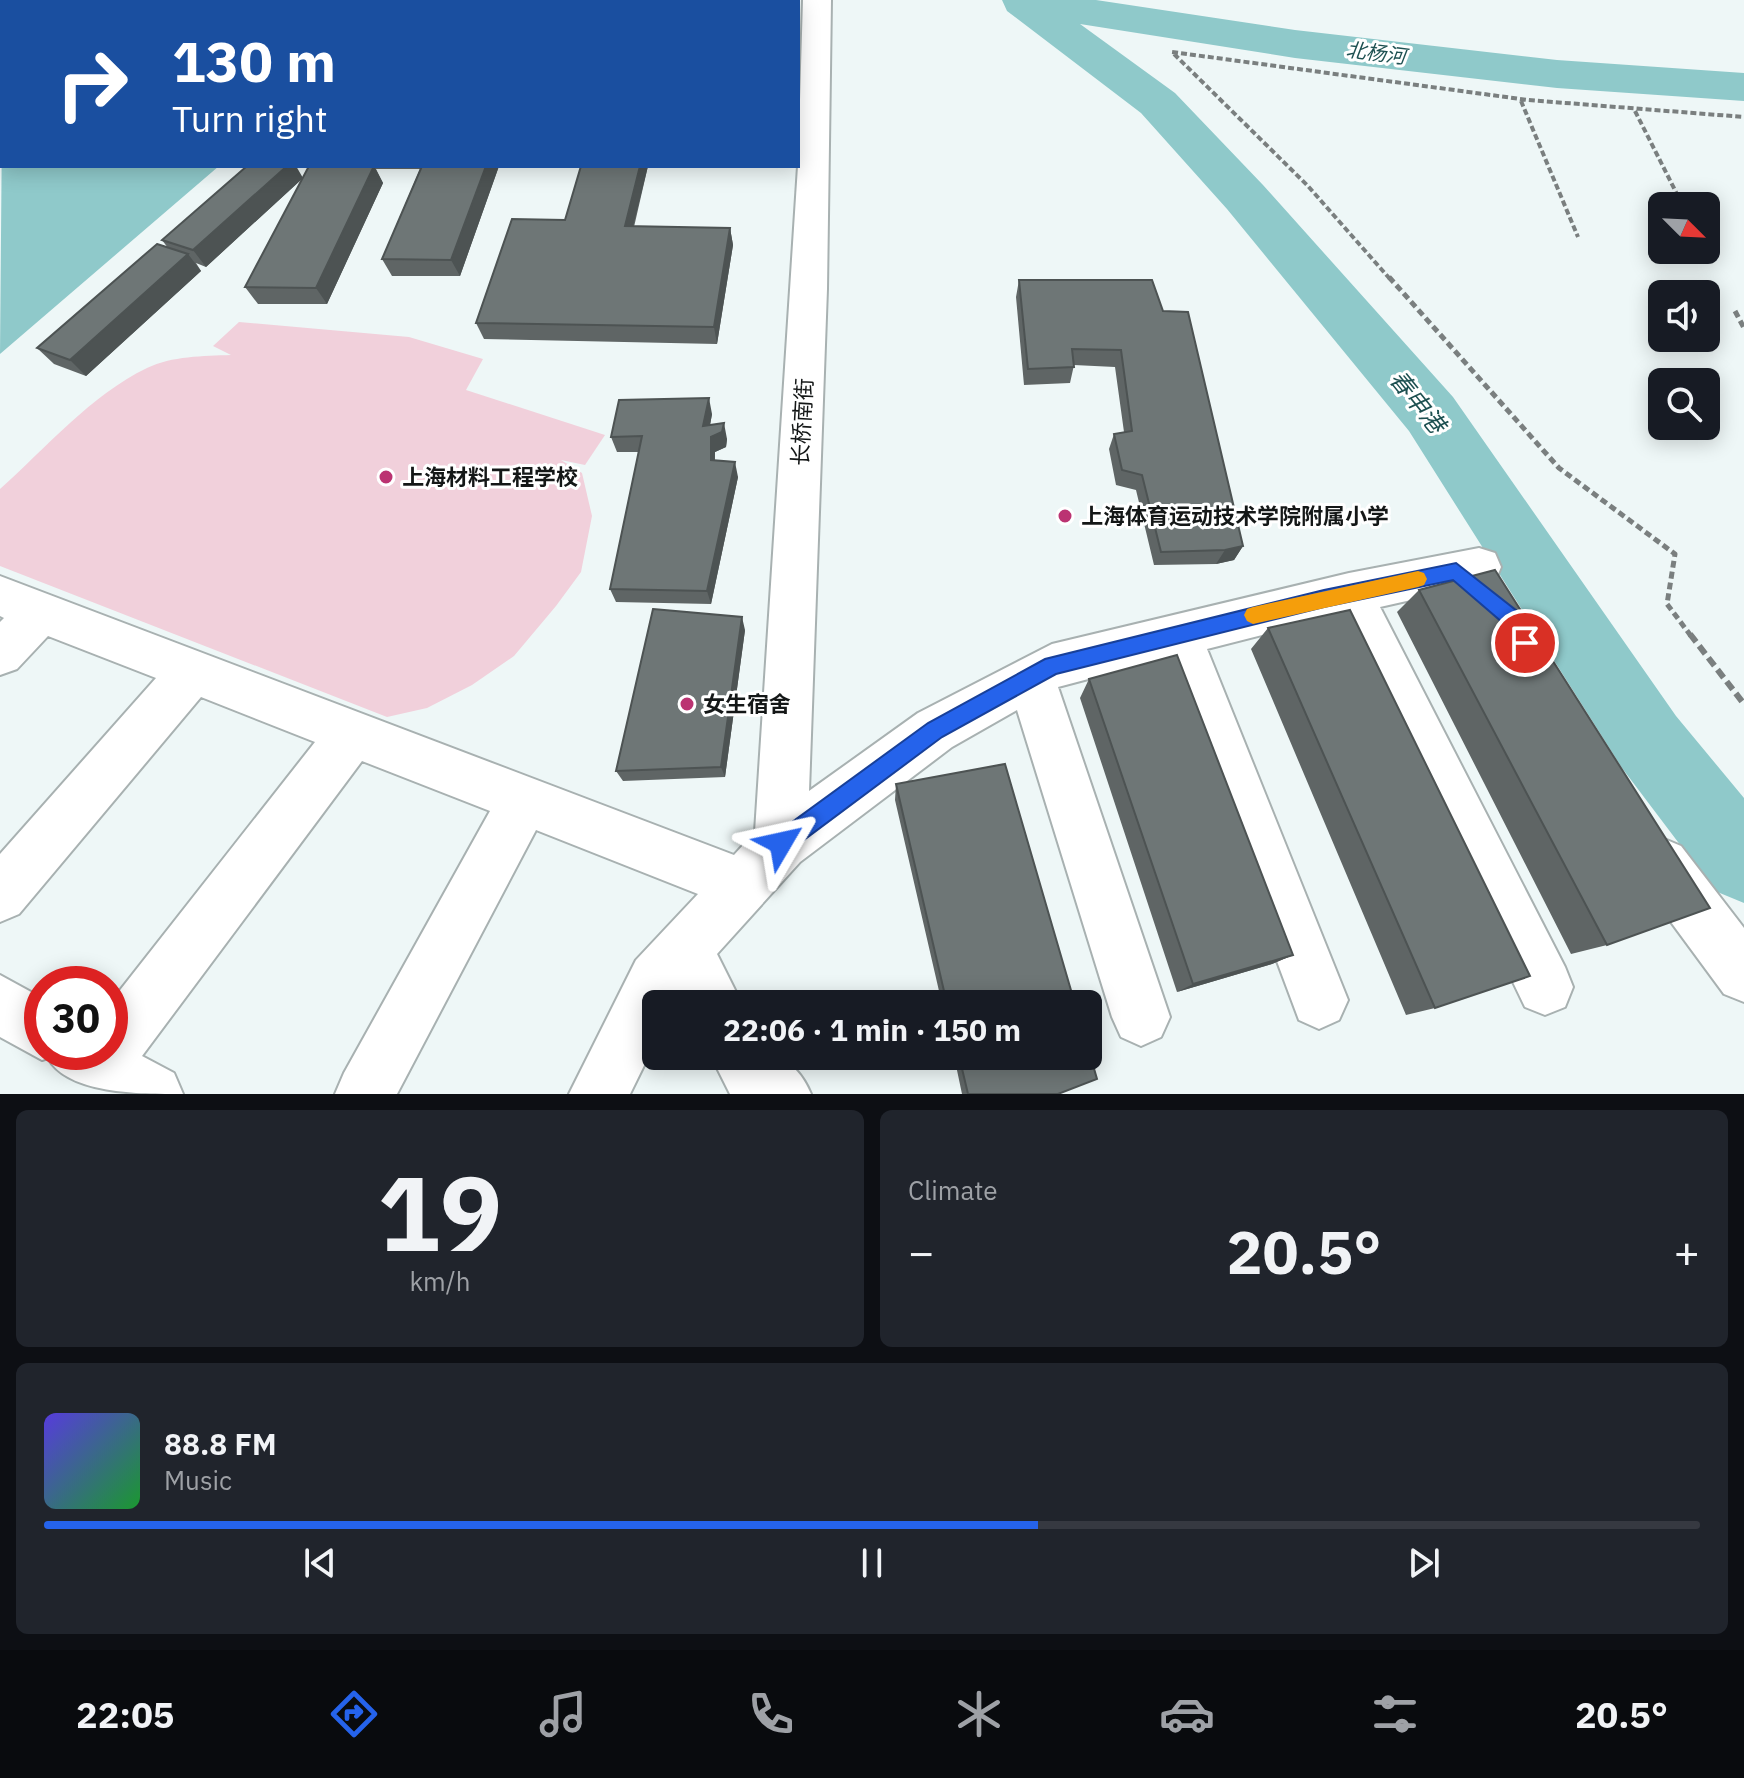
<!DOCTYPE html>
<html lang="en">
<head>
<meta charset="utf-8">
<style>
	:root { --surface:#171b24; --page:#20242c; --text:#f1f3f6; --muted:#9ea1a6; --line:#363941; --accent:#2563eb }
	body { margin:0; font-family:"IBM Plex Sans","Noto Sans SC",sans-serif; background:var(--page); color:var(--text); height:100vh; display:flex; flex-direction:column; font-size:30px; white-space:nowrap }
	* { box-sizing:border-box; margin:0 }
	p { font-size:26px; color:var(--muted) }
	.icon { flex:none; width:44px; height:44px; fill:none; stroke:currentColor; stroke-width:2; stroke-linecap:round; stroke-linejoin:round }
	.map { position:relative; height:1094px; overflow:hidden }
	.details { display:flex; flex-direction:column; gap:16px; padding:16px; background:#0d0f14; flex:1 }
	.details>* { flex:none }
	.guide { position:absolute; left:0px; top:0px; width:800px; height:168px; box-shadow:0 4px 20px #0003; background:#1a4fa0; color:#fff; overflow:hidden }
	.needle { width:52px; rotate:114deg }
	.tools { position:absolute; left:1648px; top:192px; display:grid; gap:16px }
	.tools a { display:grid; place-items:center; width:72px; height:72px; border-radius:12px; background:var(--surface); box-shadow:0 4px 20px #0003; font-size:40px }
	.speed { position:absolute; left:24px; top:966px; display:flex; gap:16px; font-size:40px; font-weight:700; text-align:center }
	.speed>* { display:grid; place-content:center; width:104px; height:104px; border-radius:50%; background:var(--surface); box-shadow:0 4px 20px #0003; line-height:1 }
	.speed .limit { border:12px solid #d22; background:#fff; color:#111 }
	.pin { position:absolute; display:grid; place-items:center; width:68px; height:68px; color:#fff; margin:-34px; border:4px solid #fff; border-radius:50%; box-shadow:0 2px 8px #0007 }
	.me { position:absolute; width:88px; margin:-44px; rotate:54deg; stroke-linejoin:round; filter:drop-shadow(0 0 6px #0008) }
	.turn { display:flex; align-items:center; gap:28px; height:168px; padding:0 40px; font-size:36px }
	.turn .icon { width:104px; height:104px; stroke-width:2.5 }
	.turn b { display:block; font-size:56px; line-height:68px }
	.big { font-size:60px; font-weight:700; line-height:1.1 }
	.details .widget { flex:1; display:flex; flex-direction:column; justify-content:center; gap:12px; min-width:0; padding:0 28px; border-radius:12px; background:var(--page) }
	.details .dial { align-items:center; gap:0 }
	.dial b { font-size:104px; line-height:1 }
	.song { display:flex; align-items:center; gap:24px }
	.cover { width:96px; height:96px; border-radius:12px; background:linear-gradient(135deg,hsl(250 70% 55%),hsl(130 70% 35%)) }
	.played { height:8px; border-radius:4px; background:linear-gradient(90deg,var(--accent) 60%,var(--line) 60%) }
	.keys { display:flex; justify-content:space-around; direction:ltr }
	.heat { display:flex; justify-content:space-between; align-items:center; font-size:44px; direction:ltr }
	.details .tiles { flex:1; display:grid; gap:16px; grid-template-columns:1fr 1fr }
	.widget:last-child { grid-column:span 2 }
	.trip { position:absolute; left:642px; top:990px; width:460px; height:80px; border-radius:12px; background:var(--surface); box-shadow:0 4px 20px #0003; font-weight:700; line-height:80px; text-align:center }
	.menu { display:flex; height:128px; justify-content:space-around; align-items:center; background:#090b0e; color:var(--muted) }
	.menu .icon { width:56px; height:56px }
	.menu .active { color:var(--accent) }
	.menu b { font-size:36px; color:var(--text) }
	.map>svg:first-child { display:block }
</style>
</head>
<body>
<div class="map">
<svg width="1744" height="1094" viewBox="0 0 1744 1094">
	<rect width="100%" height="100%" fill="#eef7f7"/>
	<!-- green -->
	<path fill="#f1d0db" d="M239,322L409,337L483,359L466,390L605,435L585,465L561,460L582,473L592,516L581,572L556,606L514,656L472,685L427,708L387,717L0,566V489C46,448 91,395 147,368C172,356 203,356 231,355L213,346Z"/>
	<!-- water -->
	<path fill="#8fc9ca" d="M2,121V166H219L0,354Z"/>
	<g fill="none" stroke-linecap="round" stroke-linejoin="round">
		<!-- river -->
		<path fill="#8fc9ca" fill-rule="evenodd" d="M1002,0H1096L1295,30L1557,60L1744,73V101L1557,88L1295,58L1080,24L1175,93L1263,185L1453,397L1676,716L1744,798V903L1715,891L1622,768L1409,431L1227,209L1141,113L1007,11Z"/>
		<defs>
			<path id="minor" d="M803,0H831L827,289L809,791L918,713L1052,644L1349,573L1479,548L1495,553L1501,567L1495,581L1380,607L1565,967L1573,987L1565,1007L1545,1015L1525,1007L1337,616L1207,649L1348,1000L1339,1020L1319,1029L1299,1020L1164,659L1058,687L1170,1017L1161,1037L1141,1046L1121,1037L1112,1017L1017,710L952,747L800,862L717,954L742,1004H683L679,997L674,1004H656V1041L630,1094H569L636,960L698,894L536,830L397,1094H335L344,1073L490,811L362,761L142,1056L174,1073L183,1094C139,1094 68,1094 48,1058L42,1060L0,1037V975L42,998V1052H110V1003L315,742L201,697L19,914L0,922V854L156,678L48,636L17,669L0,675V622L4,618L0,616V576L734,855L755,832L798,166Z
				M1662,838L1681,846L1744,928V1002L1724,994L1643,884L1635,865L1643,846Z
				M711,1056C756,1056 790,1044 811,1094H730Z"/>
		</defs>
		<!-- minor casing -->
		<use href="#minor" stroke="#a8b1b1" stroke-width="4"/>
		<!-- path-far2 -->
		<path stroke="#7a7f7f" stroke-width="4" stroke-dasharray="6 3" stroke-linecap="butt" d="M1521,101L1578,237
			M1635,111L1683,206
			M1390,279L1307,185L1172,52L1528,100L1744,117"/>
		<!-- path-far1 -->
		<path stroke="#7a7f7f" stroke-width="5" stroke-dasharray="7 4" stroke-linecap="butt" d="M1389,277L1559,468L1675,554L1667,604L1691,636
			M1735,311L1744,328"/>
		<!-- path -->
		<path stroke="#7a7f7f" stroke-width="6" stroke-dasharray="10 5" stroke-linecap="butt" d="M1690,634L1744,704"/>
		<!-- minor -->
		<use href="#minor" fill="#fff" fill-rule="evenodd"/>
	</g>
	<!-- wall -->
	<path fill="#5f6565" d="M309,166H499L460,276H392L382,259L420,169H376L383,183L327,304H258L245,287L303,178L206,267L196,263L201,271L86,376L54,364L37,348L168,248L162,240L303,178Z
		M648,166L634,227L730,228L733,245L717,344L484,339L476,323L565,220Z
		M1019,280H1152L1243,546L1234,560L1216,564L1154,565L1136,490L1116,485L1109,449L1114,434L1124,432L1115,367L1074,365L1070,383L1024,385L1016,297Z
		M712,414L710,425L727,439L726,447L715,452V460L738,477L711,604L616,602L610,589L639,452H617L611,437Z
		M1419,590L1607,945L1571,954L1397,612Z
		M1268,628L1435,1008L1406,1015L1251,649Z
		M745,630L725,777L623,781L616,771Z
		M1089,679L1293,955L1272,964L1177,992L1080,698Z
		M896,784L1075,1004H942L895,800Z
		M954,1056H1088L1058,1094H962Z"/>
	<!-- shaded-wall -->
	<path fill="#4d5353" d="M485,0H498L497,2H484Z
		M556,0H567L566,2H555Z
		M287,166H296L303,178L206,267L193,250Z
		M374,166L383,183L327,304L316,288Z
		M486,166H499L460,276L451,260Z
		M640,166H648L629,243L625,226Z
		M730,228L733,245L717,344L714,327Z
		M188,254L201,271L86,376L70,360Z
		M709,398L712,414L707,442L703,426Z
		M724,423L727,439L726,447L715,452L714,475L711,460V437Z
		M735,462L738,477L711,604L707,591Z
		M1243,546L1234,560L1216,564L1225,550Z
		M742,617L745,630L725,777L721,767Z
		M1293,955L1272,964L1177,992L1193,984Z"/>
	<!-- building -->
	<path fill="#6e7676" stroke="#4d5353" stroke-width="2" d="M454,0H485L484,2H453Z
		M501,0H556L555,2H500Z
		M635,0H678V2H635Z
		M702,0H758L757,2H702Z
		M247,166H287L193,250L162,240Z
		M309,166H374L316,288L245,287Z
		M422,166H486L451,260L382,259Z
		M581,166H640L625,226L730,228L714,327L476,323L512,219L565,220Z
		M157,244L188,254L70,360L37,348Z
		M1019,280H1152L1163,311L1188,312L1243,546L1225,550L1161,552L1142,475L1122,470L1114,434L1132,431L1121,350L1072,349L1074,367L1028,369Z
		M709,398L703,426L724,423L722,432L711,437V460L735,462L707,591L610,589L642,436L611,437L619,400Z
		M1495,570L1710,908L1607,945L1419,590Z
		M653,609L742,617L721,767L616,771Z
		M1350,610L1530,976L1435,1008L1268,628Z
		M1177,655L1293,955L1193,984L1089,679Z
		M1005,764L1075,1004H947L896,784Z
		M1088,1048L1097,1079L1058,1094H968L959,1056H1088Z"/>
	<!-- route -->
	<path fill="#2563eb" stroke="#184099" stroke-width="2" d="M1456,563L1517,611L1535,643L1532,649L1525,652L1519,649L1503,623L1453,580L1324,607L1056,674L942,737L789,851L781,854L773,851L770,843L773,836L928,723L1045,659L1324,590Z"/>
	<!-- slow -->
	<path fill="#f59e0b" d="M1418,571L1424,573L1427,579L1424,585L1418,587L1253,624L1247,621L1244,615L1247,609L1253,607Z"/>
	<!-- markers -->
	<g fill="#bb3372" stroke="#fff" stroke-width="3">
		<circle cx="386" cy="477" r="8"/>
		<circle cx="1065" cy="516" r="8"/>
		<circle cx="687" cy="704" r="8"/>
	</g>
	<g text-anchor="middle" stroke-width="6" stroke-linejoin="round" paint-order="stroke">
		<!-- far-water labels -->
		<g font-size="20" font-style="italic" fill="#1d5051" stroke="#fff">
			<text transform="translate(1376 53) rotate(7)" y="7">北杨河</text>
		</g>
		<!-- street labels -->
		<g font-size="22" fill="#141717" stroke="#fff">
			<text transform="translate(802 422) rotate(-87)" y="8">长桥南街</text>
		</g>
		<!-- poi labels -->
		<g font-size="22" font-weight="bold" fill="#141717" stroke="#fff" text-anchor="start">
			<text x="402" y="485">上海材料工程学校</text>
			<text x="1081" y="524">上海体育运动技术学院附属小学</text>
			<text x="703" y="712">女生宿舍</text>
		</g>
		<!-- water labels -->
		<g font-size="24" font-style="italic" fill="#1d5051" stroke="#fff">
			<text transform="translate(1417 402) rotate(51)" y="8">春申港</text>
		</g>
	</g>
</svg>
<div class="tools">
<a><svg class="needle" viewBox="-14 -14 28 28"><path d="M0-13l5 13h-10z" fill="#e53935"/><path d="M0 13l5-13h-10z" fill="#9ea1a6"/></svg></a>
<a><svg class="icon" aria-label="sound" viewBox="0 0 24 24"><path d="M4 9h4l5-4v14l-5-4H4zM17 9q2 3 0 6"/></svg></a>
<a><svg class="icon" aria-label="search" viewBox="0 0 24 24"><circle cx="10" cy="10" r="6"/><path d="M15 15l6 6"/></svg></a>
</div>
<div class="speed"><div class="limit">30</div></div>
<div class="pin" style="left:1525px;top:643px;background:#d93025"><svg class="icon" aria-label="arrive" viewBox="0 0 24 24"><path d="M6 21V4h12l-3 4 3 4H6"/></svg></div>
<svg class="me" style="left:781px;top:843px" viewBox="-20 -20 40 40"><path d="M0-17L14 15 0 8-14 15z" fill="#2563eb" stroke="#fff" stroke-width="4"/></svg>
<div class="trip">22:06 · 1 min · 150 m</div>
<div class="guide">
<div class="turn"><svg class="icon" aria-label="right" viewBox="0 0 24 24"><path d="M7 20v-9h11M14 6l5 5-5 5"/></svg><div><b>130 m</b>Turn right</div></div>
</div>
</div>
<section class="details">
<div class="tiles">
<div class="widget dial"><b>19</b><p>km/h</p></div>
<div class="widget"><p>Climate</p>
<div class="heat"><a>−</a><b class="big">20.5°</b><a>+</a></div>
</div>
<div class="widget">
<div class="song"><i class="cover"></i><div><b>88.8 FM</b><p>Music</p></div></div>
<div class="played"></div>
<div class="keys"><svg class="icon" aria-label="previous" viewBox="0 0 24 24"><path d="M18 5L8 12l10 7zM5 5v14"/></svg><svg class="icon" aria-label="pause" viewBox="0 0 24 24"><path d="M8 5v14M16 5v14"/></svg><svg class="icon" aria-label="next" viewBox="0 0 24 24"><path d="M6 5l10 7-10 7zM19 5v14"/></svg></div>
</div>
</div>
</section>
<nav class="menu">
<b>22:05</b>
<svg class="icon active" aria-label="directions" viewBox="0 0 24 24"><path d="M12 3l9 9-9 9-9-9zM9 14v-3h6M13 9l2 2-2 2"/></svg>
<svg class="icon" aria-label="music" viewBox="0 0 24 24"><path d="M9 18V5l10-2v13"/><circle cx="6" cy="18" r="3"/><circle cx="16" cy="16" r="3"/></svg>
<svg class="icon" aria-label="phone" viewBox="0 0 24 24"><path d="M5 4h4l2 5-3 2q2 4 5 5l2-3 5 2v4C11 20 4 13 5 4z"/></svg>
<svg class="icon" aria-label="climate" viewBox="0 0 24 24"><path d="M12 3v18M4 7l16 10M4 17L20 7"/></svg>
<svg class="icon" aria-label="car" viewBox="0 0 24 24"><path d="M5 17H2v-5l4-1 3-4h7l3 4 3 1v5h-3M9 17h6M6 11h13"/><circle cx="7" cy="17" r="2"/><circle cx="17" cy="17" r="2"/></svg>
<svg class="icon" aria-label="filters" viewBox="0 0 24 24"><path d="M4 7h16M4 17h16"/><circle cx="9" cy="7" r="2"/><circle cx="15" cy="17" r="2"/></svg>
<b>20.5°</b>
</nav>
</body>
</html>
